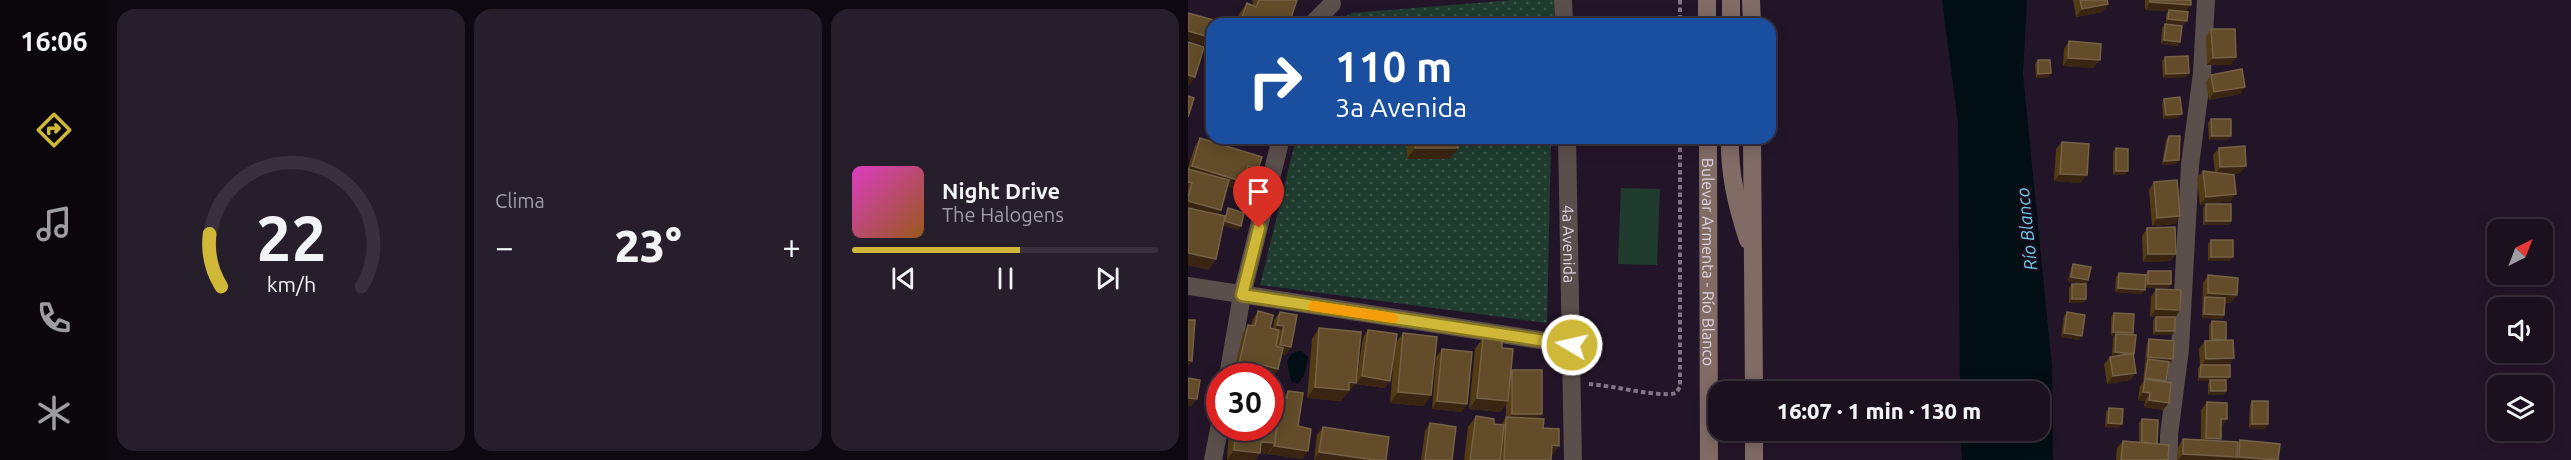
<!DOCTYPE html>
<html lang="es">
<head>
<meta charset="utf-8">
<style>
	:root { --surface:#1a101e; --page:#271e2b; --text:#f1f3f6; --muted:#9f9da4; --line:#38303c; --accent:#cfb837 }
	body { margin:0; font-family:Ubuntu,sans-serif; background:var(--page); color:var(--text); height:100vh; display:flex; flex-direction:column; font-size:22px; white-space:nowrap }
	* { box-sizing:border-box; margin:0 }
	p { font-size:20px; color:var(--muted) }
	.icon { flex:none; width:33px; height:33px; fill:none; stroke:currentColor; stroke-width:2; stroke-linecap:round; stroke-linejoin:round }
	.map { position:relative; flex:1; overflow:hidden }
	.side { display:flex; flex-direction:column; gap:9px; padding:9px; background:#0e0910; width:1080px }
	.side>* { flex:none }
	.banner { position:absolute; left:18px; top:18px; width:570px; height:126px; border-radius:18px; box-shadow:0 3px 15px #0003,0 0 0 2px var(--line); background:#1a4fa0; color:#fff; overflow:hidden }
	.needle { width:39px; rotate:42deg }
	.fabs { position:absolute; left:1299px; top:219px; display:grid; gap:12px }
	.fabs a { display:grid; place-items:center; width:66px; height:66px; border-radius:12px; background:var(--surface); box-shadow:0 3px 15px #0003,0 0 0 2px var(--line); font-size:30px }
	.speed { position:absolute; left:18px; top:363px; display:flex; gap:12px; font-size:30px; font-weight:700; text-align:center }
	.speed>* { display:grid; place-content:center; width:78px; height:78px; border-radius:50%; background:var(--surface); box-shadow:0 3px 15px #0003,0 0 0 2px var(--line); line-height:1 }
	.speed .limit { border:9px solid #d22; background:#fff; color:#111 }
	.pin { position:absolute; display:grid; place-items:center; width:51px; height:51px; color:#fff; margin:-62px -26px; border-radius:50% 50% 50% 0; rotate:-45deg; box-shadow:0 0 6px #0007 }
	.pin .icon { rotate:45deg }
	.me { position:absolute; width:66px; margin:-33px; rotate:279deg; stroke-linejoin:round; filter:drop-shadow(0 0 4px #0008) }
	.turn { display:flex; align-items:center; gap:21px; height:126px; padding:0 30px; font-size:27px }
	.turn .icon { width:78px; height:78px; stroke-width:2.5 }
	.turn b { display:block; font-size:42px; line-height:51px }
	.big { font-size:45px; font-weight:800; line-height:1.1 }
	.side .widget { flex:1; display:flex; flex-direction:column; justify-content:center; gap:9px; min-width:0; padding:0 21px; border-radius:18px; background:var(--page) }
	.side .dial { align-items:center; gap:0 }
	.dial svg { height:156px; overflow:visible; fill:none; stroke:var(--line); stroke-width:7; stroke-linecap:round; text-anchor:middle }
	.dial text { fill:var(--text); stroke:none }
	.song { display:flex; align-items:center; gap:18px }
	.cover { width:72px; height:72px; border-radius:9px; background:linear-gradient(135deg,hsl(310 70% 55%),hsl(30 70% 35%)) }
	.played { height:6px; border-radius:3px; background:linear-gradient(90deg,var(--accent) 55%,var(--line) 55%) }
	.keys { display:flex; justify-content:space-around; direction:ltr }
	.heat { display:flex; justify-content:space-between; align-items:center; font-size:33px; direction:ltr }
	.side .tiles { flex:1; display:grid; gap:9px; grid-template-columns:repeat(3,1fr) }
	.trip { position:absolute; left:520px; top:381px; width:342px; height:60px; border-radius:18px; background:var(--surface); box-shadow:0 3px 15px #0003,0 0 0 2px var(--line); font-weight:800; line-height:60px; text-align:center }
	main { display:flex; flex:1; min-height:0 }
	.tabs { display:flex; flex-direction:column; width:108px; justify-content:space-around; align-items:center; background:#0a060c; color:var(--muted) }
	.tabs .icon { width:42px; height:42px }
	.tabs .selected { color:var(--accent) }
	.tabs b { font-size:27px; color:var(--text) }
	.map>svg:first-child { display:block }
</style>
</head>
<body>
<main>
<nav class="tabs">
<b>16:06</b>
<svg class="icon selected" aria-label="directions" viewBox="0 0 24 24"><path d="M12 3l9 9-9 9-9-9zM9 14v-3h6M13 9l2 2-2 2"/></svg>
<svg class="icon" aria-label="music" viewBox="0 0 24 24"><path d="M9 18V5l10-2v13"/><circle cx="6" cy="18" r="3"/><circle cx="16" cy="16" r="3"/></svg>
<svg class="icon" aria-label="phone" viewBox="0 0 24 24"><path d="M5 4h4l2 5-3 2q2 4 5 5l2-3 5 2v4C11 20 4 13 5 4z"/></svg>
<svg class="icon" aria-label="climate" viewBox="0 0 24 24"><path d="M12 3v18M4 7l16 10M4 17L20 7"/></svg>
</nav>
<section class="side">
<div class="tiles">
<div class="widget dial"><svg viewBox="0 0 100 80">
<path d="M14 69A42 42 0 1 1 86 69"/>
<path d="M14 69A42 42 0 0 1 8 42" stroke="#cfb837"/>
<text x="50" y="56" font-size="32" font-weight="700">22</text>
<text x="50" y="72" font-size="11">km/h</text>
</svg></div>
<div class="widget"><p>Clima</p>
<div class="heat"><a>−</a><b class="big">23°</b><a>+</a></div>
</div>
<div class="widget">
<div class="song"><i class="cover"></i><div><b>Night Drive</b><p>The Halogens</p></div></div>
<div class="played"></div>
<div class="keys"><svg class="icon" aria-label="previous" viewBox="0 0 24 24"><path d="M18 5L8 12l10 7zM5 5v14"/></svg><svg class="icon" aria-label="pause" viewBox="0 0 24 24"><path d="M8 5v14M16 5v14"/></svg><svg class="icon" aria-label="next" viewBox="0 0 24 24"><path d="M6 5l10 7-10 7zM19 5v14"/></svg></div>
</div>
</div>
</section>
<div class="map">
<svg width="1383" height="460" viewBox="0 0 1383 460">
	<defs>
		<pattern id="park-dots" width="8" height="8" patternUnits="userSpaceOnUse" patternTransform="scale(1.5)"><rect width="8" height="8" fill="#1f3c2f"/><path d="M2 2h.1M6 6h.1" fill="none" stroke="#3f574d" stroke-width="1.8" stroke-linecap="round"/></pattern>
	</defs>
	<rect width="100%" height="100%" fill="#231528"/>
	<!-- park -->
	<path fill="url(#park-dots)" d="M325,0H366V24H143L164,13Z
		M108,138H363L359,323L72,285Z"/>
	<!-- pitch -->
	<path fill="#1f3c2f" d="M433,188L472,189L469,265L430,264Z"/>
	<!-- water -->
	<path fill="#010f14" d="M754,0H839L835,74L864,367L865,460H774L772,431L852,430V392L772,391L770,123Z
		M113,351L120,357L116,375L110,384L103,381L99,361L104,353Z"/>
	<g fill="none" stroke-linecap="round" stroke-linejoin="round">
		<!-- path -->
		<path stroke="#817585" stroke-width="4" stroke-dasharray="4.5 3" stroke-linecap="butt" d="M492,0V24
			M401,384C422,385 472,398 488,393L492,387V138"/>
		<!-- street -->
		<g stroke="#5b4f4b" stroke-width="18">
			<path d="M375,0L376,24"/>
			<path d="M124,24L144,4"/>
			<path id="s1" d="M379,138L385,460"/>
			<path d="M0,286L384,345"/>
			<path d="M40,376L54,295L93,138"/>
			<path d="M25,460L32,424"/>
			<path d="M981,460V435L992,349L1002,165L1014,73L1018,0"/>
		</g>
		<!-- secondary -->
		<g stroke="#806b65" stroke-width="18">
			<path d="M519,0V24"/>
			<path d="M563,0L564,24"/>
			<path d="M543,24V0"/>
			<path id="s2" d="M520,138L521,460"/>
			<path d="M542,138C541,174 549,206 560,240"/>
			<path d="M564,138L566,392"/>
			<path d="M566,460V430"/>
		</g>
	</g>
	<!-- wall -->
	<path fill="#523c13" d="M64,0H109L101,24H48L51,14L59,3L65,5V3Z
		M885,0H919L920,4L914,12L888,17Z
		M957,0H1003L998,12L999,21L996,25L978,23V14L980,11L957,10Z
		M977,24L992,42L990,46L973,44L974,28Z
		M1023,29L1048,57L1043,65H1019L1018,37Z
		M881,41L906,68L875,66L876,49Z
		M977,57L998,77L975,78L974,61Z
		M850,60L863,73L860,77L848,78L847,64Z
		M1023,75L1057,87L1052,94L1021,100L1018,82Z
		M976,99L991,118L975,119L974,103Z
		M1023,119L1040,140H1021L1020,123Z
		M981,136L988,164L974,165L978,140Z
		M12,138L70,169L64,177L58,175L56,182L50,190L39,186L33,210L30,214L37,216L40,208L53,226L50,230L35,225L21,270L0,265V168L7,146Z
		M219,138H270L262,159H219Z
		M874,142L893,183L866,181L868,149Z
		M928,148L937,175H925V152Z
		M1031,148L1052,173L1043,174V201L1012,205L1009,178L1015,171L1027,172L1025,155Z
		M966,182L992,216L987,224L964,226L961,190Z
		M1018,204L1043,221L1040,225H1015V208Z
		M959,228L988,254L982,261L955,262L954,236Z
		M1023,240L1042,261H1020V244Z
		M885,264L900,280L898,284V299L895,303H881V288L884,284H895L880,281L883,268Z
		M960,271L983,284L980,288H958L957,280L954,294L927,292L928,277L931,273L957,275Z
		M1020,275L1043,303H1037L1036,315L1034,319L1014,318L1015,283Z
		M968,289L992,310L987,317L984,335H965V321L967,317H962L963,297Z
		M70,311L82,328L85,329L86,320L92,312L109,315L98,355L94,354L90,369L85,377L69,373L45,376L55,333L60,325L63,326L65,319Z
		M879,312L891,340L873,337L876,316Z
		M926,313L945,333L944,335L945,355L948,373L942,380L919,384L916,364L922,357L924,356L925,338L926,336H923V317Z
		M1024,321L1037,340L1041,365L1039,381H1038L1036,395H1020V384L1022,381H1010V369L1012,365L1011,349L1017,341H1021V325Z
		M131,328L160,394H158L153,401L119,398L124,339Z
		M180,330L202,381L196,388L168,384L175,337Z
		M215,333L236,406L202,403L207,344Z
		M295,338L314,348L323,370L354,414L351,419L355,428L371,446L363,456V460H276L280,427L288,416L306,424L313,425L318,417V404L312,412L281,409L287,349Z
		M961,339L985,359L982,363H981L975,410L956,407L957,401L950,400L952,386L955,382L957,363L958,361H957L959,343Z
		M254,349L274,412L244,409L248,357Z
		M100,391L110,426L115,459L80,454V453L79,454L72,453L67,460H39L41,428H82L91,399L93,396L96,397Z
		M1064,401L1077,429L1061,428L1062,405Z
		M1019,402L1033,427L1031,441L1050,444L1052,440L1090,460H989L990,447L995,439L1013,440V410Z
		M921,408L931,428L917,427L918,412Z
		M954,419L980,460H928L929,448L935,441L951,442V423Z
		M242,423L264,460H233L237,431Z
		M135,427L198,460H126L129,435Z"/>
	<!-- shaded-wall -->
	<path fill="#392512" d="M962,2L1003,5L997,12L981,10L980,11L957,10Z
		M920,4L914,12L888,17L894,9Z
		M980,19L999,21L996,25L978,23Z
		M53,20L63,24H50Z
		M0,31L24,38V44L22,47L0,40Z
		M976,40L992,42L990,46L973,44Z
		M1048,57L1043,65H1019L1025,58Z
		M880,58L912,60L906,68L875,66Z
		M863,73L860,77L848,78L850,74Z
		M1001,73L998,77L975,78L978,74Z
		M0,75L7,77L0,87Z
		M1057,87L1052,94L1021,100L1026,92Z
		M994,114L991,118L975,119L978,115Z
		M1024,136H1043L1040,140H1021Z
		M227,148H270L262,159H219Z
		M991,160L988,164L974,165L976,161Z
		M4,166L56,182L50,190L0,174V171Z
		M60,166L70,169L64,177L55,174Z
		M1058,166L1052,173L1027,175L1032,167Z
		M928,171H940L937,175H925Z
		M872,174L899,175L893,183L866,181Z
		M1048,194L1043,201L1012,205L1018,197Z
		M0,201L33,210L27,218L0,211Z
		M992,216L987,224L964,226L969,218Z
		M37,221L53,226L50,230L34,225Z
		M1018,221H1043L1040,225H1015Z
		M0,253L28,259L21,270L0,265Z
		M960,254H988L982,261L955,262Z
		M1023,257H1045L1042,261H1020Z
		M883,277L900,280L898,284L880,281Z
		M960,284H983L980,288H958Z
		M930,288L957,290L954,294L927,292Z
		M1020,293L1049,295L1043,303L1017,301V297L1014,301Z
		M884,299H898L895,303H881Z
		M968,309L992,310L987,318L962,317Z
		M1016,314L1036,315L1034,319L1014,318Z
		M89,325L96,326L90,334L84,333Z
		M968,331H987L984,335H965Z
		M925,332L945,333L942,337L928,334L926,336H923Z
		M876,333L894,336L891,340L873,337Z
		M92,345L103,347L98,355L87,353Z
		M927,352L946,354L944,358L924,356Z
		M960,357L985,359L982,363L960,361V359L957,361Z
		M1046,358L1041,366L1012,367L1018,359Z
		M0,360L4,361L0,367Z
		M71,364L90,369L85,377L69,373L66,376H45L50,368Z
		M948,373L942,380L919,384L925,376Z
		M174,376L202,381L196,388L168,384Z
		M1012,377H1042L1039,381H1010Z
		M161,382L168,383L160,394H158L153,401L119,398L127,387Z
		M1023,391H1038L1036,395H1020Z
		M210,392L243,395L236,406L202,403Z
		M955,392L962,393L957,401L950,400Z
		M0,398L9,399L3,407L0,406Z
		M289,398L320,401L312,412L281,409Z
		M961,400L981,403L975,410L956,407Z
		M249,401L279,404L274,412L244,409Z
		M324,414H354L349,422H319Z
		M1033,419H1039L1033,427Z
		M920,423L934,424L931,428L917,427Z
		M1064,424H1080L1077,429L1061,428Z
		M1018,438L1033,439L1027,446H1013Z
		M73,442L87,443L79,454L72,453L67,460H39L46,450Z
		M364,445L371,446L363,457Z
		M86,446L120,451L115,459L80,454Z
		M131,452L187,460H126Z
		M995,454L1049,457L1047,460H996V459V460H990Z
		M1051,457L1090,460H1048Z"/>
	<!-- building -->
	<path fill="#624c29" stroke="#756246" stroke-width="1.5" d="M71,0H109L101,24H63L53,20L59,3L68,7Z
		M892,0H919L920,4L894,9Z
		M962,0H1003V5L962,2Z
		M981,10L1000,12L999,21L980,19Z
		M0,13L33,22L32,24H24V38L0,31Z
		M319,18L348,19V24H318Z
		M977,24L994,26L992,42L976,40Z
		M1023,29H1047L1048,57L1025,58Z
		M881,41L913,44L912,60L880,58Z
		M0,42L16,47L7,77L0,75Z
		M1000,56L1001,73L978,74L977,57Z
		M850,60H862L863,73L850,74Z
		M1054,69L1057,87L1026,92L1023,75Z
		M0,96L6,98L0,117Z
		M992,97L994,114L978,115L976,99Z
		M1023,119H1043V136H1024Z
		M981,136H992L991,160L976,161Z
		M12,138L74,157L70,169L60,166L56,182L4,166Z
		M226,138H270V148H227Z
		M874,142L901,144L899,175L872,174Z
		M1057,146L1058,166L1032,167L1031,148Z
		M928,148L940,149V171H928Z
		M0,169L41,180L33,210L0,201V197L4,183L0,182Z
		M1015,171L1046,175L1048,194L1018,197Z
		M989,180L992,216L969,218L966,182Z
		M1018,204H1043V221H1018Z
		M0,208L37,216L28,259L0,253Z
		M40,208L56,213L53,226L37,221Z
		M987,227L988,254H960L959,228Z
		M1023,240H1045V257H1023Z
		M885,264L903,267L900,280L883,277Z
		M960,271H983V284H960Z
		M931,273L958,275L957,290L930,288Z
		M1020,275L1050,278L1049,295L1020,293Z
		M884,284H898V299H884Z
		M968,289L993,290L992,310L968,309Z
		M1017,297L1037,298L1036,315L1016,314Z
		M70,311L85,315L82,328L91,330L88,346L95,348L90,369L71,364L69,372L50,368L60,325L67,326Z
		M92,312L109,315L103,347L92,345L96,326L89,325Z
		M879,312L897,315L894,336L876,333Z
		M926,313L946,314L945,333L925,332Z
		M968,317H987V331H968Z
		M0,320H7L4,361L0,360Z
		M1024,321L1038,322V340L1024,339Z
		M131,328L173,332L168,383L161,382V390L127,387Z
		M180,330L209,334L202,381L174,376Z
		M215,333L249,337L243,395L210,392Z
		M928,334L948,335L946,354L927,352Z
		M295,338L314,340V348L325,349L320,401L289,398Z
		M961,339L986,341L985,359L960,357Z
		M1045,340L1046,358L1018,359L1017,341Z
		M254,349L284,352L279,404L249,401Z
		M945,353L948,373L925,376L922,357Z
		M960,359L981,362L978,381L957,378Z
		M1013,365H1042V377H1012Z
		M324,370H354V414H324Z
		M0,378L12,380L9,399L0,398Z
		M957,379L983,383L981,403L961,400L962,393L955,392Z
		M1022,380H1038V391H1023Z
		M82,383L92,384L87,443L73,442L72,453L46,450L48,428H82Z
		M100,391L115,393L110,426L123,429L120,451L86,446L87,443L93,396L99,398Z
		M1064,401H1080V424H1064Z
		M1019,402L1039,403V419H1033V439L1018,438Z
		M921,408L935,409L934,424L920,423Z
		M288,416L306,419V424L316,425L312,460H282Z
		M318,417L356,419L355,428L371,429V446L364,445L363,460H316Z
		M954,419L970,420L969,444L954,442Z
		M242,423L268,427L264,460H237Z
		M135,427L201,437L198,460H187L131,452Z
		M995,439L1050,442L1049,457L995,454Z
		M1052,440L1092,444L1090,460L1051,457Z
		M935,441L981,445L980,460H933Z"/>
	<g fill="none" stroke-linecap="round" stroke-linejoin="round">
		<defs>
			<path id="route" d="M71,228L54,295L384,345"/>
		</defs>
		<!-- route casing -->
		<use href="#route" stroke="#877824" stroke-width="15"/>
		<!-- route -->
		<use href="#route" stroke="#cfb837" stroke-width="10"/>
		<!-- slow -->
		<path stroke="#f59e0b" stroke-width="10" d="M125,306L205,318"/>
	</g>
	<g text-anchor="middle" stroke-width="4.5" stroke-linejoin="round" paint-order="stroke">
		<!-- street labels -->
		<g font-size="16" fill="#ded5e2" stroke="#1a0c1e">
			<text dy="6" stroke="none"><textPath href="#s1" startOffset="106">4a Avenida</textPath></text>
			<text dy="6" stroke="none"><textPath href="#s2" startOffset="124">Bulevar Armenta - Río Blanco</textPath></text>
		</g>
		<!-- water labels -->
		<g font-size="18" font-style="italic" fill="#70cde7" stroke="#1a0c1e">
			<text transform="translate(839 229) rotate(-96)" y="6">Río Blanco</text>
		</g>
	</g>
</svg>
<div class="fabs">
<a><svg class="needle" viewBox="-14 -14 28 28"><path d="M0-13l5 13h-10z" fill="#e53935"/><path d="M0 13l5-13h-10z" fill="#9f9da4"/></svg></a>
<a><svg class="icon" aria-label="sound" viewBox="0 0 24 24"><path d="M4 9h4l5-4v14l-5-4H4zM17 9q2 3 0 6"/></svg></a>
<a><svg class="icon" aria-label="layers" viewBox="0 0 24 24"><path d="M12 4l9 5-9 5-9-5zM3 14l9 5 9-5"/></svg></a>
</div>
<div class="speed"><div class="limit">30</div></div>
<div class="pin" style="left:71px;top:228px;background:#d93025"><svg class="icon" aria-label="arrive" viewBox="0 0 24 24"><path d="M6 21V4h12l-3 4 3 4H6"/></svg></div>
<svg class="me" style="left:384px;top:345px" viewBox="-20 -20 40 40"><circle r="17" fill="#cfb837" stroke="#fff" stroke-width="3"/><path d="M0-11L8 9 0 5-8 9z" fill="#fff"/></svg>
<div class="trip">16:07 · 1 min · 130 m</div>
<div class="banner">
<div class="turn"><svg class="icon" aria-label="right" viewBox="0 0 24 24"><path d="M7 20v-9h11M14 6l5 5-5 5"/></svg><div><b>110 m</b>3a Avenida</div></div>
</div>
</div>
</main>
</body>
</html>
